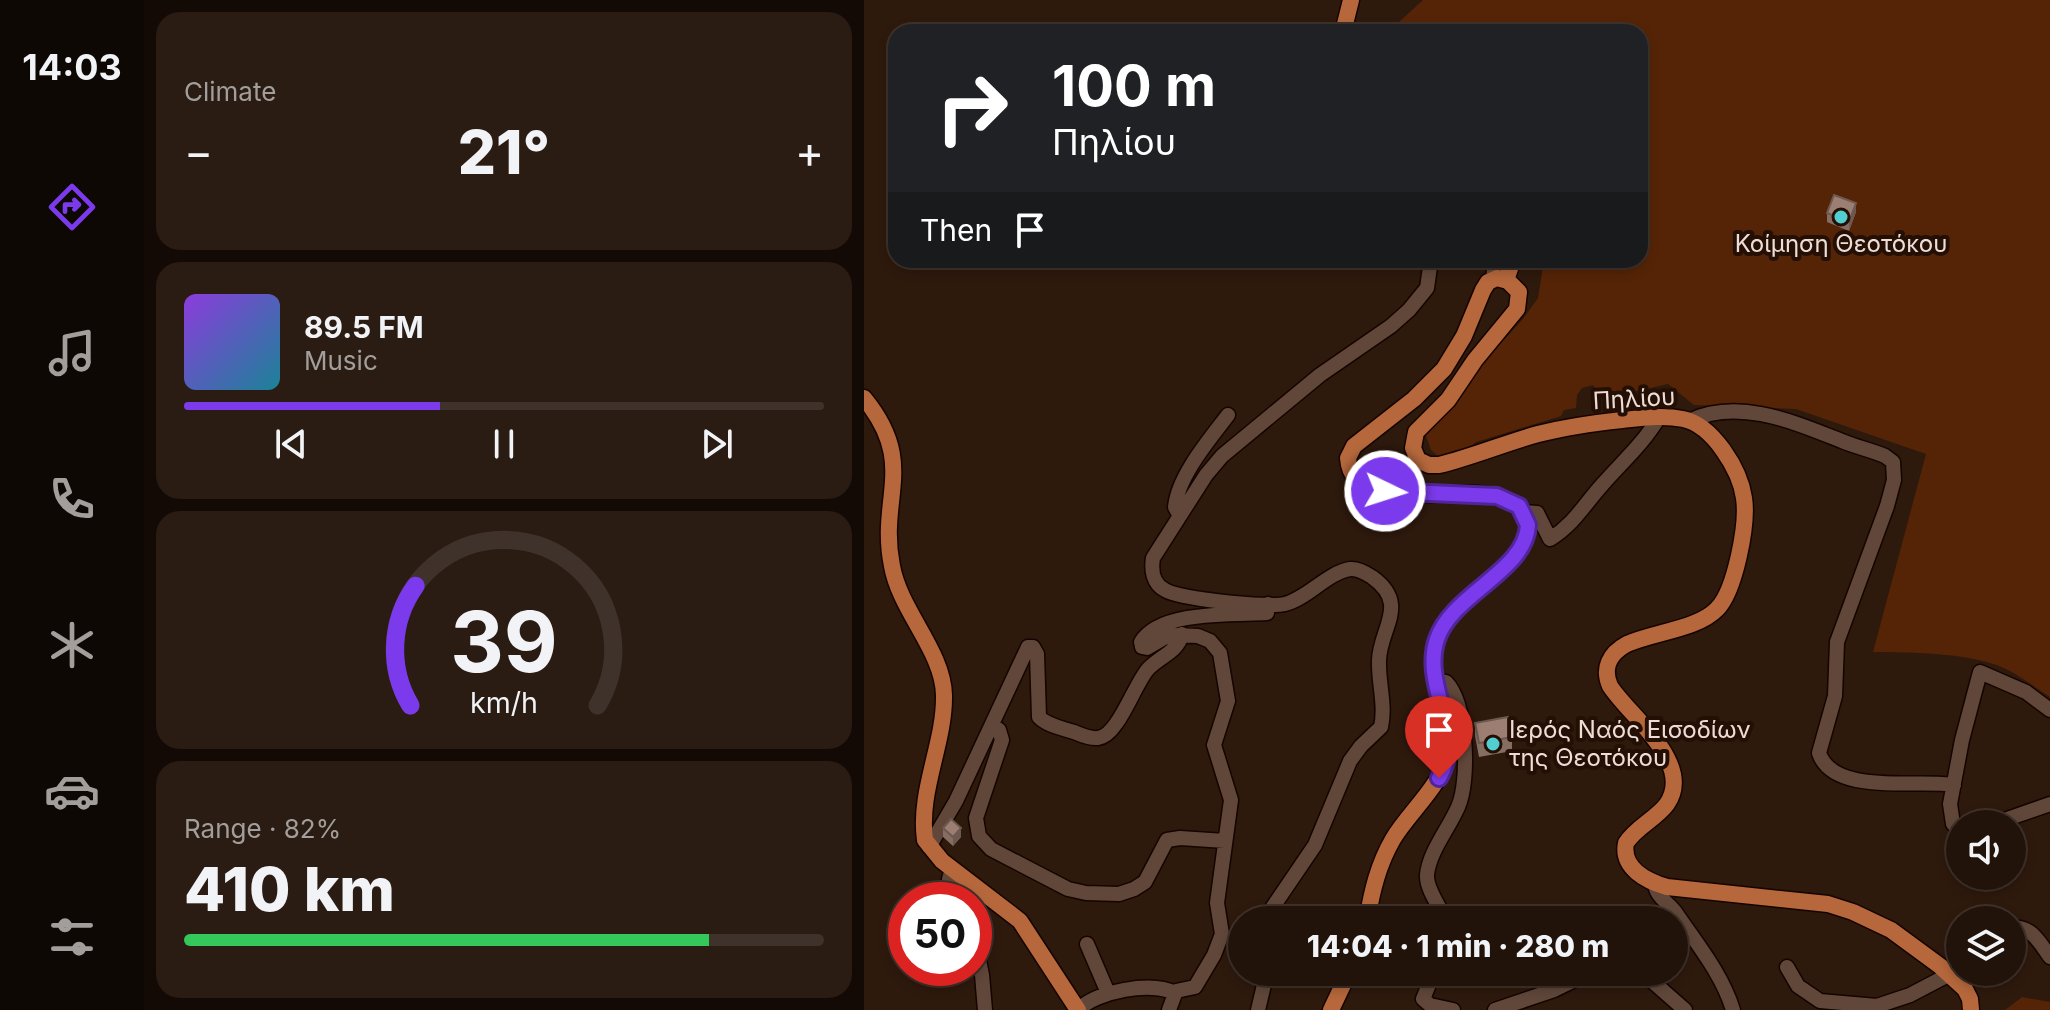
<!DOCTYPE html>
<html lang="en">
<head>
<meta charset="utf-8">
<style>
	:root { --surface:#22130a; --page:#2a1c13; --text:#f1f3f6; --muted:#a29e9c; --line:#3f322b; --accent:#7c3aed }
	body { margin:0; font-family:Inter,sans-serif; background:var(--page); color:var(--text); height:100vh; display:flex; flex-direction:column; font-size:30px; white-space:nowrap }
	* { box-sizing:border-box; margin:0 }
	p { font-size:26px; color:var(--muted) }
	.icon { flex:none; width:44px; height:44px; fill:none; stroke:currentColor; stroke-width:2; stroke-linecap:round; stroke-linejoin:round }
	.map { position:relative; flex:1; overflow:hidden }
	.sheet { display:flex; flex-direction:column; gap:12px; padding:12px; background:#130a06; width:720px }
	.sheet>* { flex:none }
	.guide { position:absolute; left:24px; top:24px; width:760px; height:244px; border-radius:24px; box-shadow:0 4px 12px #0003,0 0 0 2px var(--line); background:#202124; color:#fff; overflow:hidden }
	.fabs { position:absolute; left:1082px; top:810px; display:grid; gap:16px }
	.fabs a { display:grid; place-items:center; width:80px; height:80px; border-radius:50%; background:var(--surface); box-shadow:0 4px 12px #0003,0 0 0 2px var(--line); font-size:40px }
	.speed { position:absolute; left:24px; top:882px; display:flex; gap:16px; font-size:40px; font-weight:700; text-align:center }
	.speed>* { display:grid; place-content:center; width:104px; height:104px; border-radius:50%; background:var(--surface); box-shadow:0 4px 12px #0003,0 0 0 2px var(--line); line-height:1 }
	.speed .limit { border:12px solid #d22; background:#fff; color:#111 }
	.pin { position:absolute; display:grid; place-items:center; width:68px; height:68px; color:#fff; margin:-82px -34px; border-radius:50% 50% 50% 0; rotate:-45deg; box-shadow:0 0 8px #0007 }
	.pin .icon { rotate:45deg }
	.me { position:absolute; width:88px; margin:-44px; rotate:94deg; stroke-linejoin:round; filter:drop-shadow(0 0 6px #0008) }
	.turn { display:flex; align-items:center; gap:28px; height:168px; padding:0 32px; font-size:36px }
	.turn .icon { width:104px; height:104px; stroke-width:2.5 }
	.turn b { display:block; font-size:56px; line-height:68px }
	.then { display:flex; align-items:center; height:76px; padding:0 32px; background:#0003; gap:16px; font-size:30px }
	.big { font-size:60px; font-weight:800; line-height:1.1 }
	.sheet .widget { flex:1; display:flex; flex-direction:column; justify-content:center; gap:12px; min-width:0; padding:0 28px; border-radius:24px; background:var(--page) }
	.sheet .dial { align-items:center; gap:0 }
	.dial svg { height:208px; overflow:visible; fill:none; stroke:var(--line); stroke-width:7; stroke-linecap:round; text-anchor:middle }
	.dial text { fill:var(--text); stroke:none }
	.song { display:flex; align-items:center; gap:24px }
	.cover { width:96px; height:96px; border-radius:12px; background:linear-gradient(135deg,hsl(270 70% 55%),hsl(190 70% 35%)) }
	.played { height:8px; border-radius:4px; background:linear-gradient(90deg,var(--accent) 40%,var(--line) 40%) }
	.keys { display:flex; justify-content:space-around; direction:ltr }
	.heat { display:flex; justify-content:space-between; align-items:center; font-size:44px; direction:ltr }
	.charge { height:12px; border-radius:6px; background:linear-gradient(90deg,#34c759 82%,var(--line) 0) }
	.trip { position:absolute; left:364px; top:906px; width:460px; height:80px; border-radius:40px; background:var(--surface); box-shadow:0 4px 12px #0003,0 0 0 2px var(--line); font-weight:800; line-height:80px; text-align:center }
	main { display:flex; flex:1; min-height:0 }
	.menu { display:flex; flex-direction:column; width:144px; justify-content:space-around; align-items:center; background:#0e0804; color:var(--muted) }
	.menu .icon { width:56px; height:56px }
	.menu .current { color:var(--accent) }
	.menu b { font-size:36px; color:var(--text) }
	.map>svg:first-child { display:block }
</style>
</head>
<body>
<main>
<nav class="menu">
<b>14:03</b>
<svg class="icon current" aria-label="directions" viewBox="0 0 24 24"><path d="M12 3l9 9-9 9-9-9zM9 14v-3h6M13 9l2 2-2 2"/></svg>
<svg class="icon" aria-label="music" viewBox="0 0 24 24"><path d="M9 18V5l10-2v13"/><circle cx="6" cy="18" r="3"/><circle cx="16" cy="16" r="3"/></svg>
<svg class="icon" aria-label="phone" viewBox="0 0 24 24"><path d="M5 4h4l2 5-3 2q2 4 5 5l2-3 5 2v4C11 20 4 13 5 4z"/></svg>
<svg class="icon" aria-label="climate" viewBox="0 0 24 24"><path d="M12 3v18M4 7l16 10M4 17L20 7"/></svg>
<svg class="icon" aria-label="car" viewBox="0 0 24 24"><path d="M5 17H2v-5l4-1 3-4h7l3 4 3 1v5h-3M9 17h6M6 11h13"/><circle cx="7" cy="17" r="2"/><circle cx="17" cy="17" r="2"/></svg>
<svg class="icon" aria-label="filters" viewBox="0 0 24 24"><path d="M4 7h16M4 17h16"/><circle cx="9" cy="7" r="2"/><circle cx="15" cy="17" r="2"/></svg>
</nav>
<section class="sheet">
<div class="widget"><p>Climate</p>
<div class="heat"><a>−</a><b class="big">21°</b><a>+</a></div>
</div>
<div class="widget">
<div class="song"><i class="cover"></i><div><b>89.5 FM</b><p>Music</p></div></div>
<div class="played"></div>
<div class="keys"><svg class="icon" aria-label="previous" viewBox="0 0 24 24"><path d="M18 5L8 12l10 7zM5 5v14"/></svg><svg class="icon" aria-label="pause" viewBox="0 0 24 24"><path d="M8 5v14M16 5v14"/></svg><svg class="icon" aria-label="next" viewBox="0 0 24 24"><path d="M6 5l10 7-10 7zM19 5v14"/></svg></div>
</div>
<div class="widget dial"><svg viewBox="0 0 100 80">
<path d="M14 69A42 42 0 1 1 86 69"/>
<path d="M14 69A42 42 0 0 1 16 23" stroke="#7c3aed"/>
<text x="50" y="56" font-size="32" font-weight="700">39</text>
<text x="50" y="72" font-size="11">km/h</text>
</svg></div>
<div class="widget"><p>Range · 82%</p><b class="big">410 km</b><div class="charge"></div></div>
</section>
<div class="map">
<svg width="1186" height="1010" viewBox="0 0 1186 1010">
	<rect width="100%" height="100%" fill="#2e190d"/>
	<!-- green -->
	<path fill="#552407" d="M559,0H1186V697C1172,688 1159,678 1144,670C1112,653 1046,652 1009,652L1062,454L932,409L830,405L804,384L759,394L733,392L729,385L718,388L713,395L712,408L700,410L697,416L612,442L599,452L577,459L567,450L561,433L613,369L659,319L674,298L680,260H776V32H524Z
		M1158,997L1186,1002V1010H1141Z"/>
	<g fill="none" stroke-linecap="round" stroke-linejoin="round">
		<defs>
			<path id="minor" d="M629,279L631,260
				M825,421C875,397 932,423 978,441C992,447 1007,450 1021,456L1029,462L1030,480L1023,506L973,642L971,696L955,753C969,796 1055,779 1090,785
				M659,512L673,513L686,539C710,524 720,505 738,485C758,462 780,443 795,417
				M316,516L311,507C314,476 345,440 364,415
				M572,680L582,682C603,703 606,781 594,807C585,828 565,852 563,875C562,889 576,907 582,920
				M128,725L135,730L138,740L112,818L115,836L127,849L204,889L222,893L255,894L270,889L281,882L303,840L316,838L361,841
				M1129,824L1186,804
				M1096,830L1089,824L1086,804L1098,740L1116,672L1162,692L1186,710
				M65,847L92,801L164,647H169L173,654L175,717C184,726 198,728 210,732C217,735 226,739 234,738C254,736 270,685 284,669C296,656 314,652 318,634
				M88,869L85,879L97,900
				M791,884C792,897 805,903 812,913C833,944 858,974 869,1010
				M400,920L451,845L486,761L497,746L517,727C522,705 514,682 515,660C516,628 546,604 508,577C502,573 494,568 486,569C463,573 444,598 421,604C406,608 314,599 301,590C289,584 287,570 289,558L342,475L358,456L456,375L527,326L545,310L563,288L567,260
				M1148,928C1167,925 1176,943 1186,957
				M110,937L118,975L121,1010
				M223,944L244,993
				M923,967L934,986L956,1001L1013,1006L1046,995L1086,974
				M570,972L559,999L566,1005L589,1010
				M771,972L788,981L821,1010
				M1091,980L1101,972
				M214,1010C233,991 287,981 311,993
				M305,1010L312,991L331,987L350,955L358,934L353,903L367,800L350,745L364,701L356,653L346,641L334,636L311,635L300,638L283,648L278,647L277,642C296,610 371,615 403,613L404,604
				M394,1010L403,972
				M631,1010L690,990L727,972"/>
			<path id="major" d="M479,32L487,0
				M642,280L649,260
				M0,398C54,464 14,497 28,566C36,611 79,651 80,695C81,743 54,791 61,840L78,861L156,921L214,1010
				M503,920C508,891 514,865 529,839C545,812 579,784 584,753C590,713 557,673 575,633C594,593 656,572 664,528C656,455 489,533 484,458L490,446L550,399L580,369L600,336L619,290L624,282L633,278L644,281L655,292L653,309L611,360L584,400L552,432L549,448L554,460L565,465H575C608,457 641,443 674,434C702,427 730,423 758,420C779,418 799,415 819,419C849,425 876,470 880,498C884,524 871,591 853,609C834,629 790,632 763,644C746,653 738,668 746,686C765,716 831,763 803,804C792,819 772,827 762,843C757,868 782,881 803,887L964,904L989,912L1027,930L1076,966L1101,989L1106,999L1107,1010
				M467,1010L485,972"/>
		</defs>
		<!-- minor casing -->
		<use href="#minor" stroke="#150400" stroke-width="17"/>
		<!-- major casing -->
		<use href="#major" stroke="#150400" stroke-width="19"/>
		<!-- minor -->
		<use href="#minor" stroke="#60473a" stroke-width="14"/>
		<!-- major -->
		<use href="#major" stroke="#b6683c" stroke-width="16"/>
	</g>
	<!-- wall -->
	<path fill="#866d62" d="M992,212L985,231L963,222V213Z
		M611,723L648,737V751L615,757L611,736Z
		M79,828L97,837L89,846L79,837Z"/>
	<!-- shaded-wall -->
	<path fill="#6d5950" d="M992,203V212L985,231V222Z
		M97,828V837L89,846V837Z"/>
	<!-- building -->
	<path fill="#9c7f72" stroke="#6d5950" stroke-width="2" d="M970,195L992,203L985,222L963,213Z
		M644,717L648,737L615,743L611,723Z
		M87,819L97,828L89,837L79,828Z"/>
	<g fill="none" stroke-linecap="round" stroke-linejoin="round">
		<defs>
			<path id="route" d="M521,491L633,496L655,506L664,525C662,571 588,594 573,639C557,686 602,732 575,778"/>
		</defs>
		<!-- route casing -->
		<use href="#route" stroke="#51269a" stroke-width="20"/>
		<!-- route -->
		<use href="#route" stroke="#7c3aed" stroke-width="14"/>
	</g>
	<!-- markers -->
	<g fill="#52cdd0" stroke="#240f05" stroke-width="3">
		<circle cx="977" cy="217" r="8"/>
		<circle cx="629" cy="744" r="8"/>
	</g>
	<g text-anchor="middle" stroke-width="8" stroke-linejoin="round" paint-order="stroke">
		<!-- poi labels -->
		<g font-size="24" fill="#edddd6" stroke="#240f05">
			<text x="977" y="252">Κοίμηση Θεοτόκου</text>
			<text x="645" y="738" text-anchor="start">Ιερός Ναός Εισοδίων<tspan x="645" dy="28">της Θεοτόκου</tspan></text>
		</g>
		<!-- street labels -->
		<g font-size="24" fill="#edddd6" stroke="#240f05">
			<text transform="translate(770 399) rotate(-3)" y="8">Πηλίου</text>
		</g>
	</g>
</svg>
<div class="fabs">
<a><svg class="icon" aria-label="sound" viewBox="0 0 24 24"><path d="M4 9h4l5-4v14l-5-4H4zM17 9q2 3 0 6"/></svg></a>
<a><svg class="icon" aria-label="layers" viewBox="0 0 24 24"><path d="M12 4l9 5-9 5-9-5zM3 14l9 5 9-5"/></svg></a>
</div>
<div class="speed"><div class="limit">50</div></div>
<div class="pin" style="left:575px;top:778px;background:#d93025"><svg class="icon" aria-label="arrive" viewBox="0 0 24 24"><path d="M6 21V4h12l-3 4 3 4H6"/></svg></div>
<svg class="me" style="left:521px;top:491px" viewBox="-20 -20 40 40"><circle r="17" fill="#7c3aed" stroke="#fff" stroke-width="3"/><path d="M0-11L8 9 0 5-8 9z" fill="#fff"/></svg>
<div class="trip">14:04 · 1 min · 280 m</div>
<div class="guide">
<div class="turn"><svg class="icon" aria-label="right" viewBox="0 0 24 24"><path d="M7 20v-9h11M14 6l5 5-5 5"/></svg><div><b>100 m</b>Πηλίου</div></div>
<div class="then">Then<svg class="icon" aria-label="arrive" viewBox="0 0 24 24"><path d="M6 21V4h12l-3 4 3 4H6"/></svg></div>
</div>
</div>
</main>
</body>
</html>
